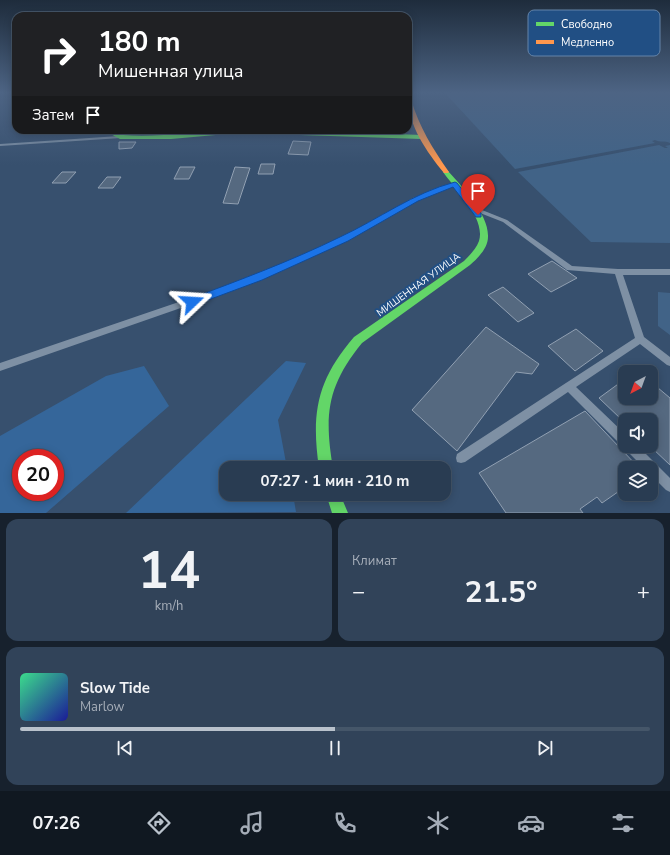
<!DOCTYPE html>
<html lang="ru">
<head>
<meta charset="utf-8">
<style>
	:root { --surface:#293c52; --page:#314359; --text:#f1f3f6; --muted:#a5adb8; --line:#455669; --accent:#b9c2cc }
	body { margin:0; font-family:"Nunito Sans",sans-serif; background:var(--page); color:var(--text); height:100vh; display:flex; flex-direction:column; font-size:15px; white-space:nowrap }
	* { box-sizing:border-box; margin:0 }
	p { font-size:13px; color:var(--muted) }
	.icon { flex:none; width:22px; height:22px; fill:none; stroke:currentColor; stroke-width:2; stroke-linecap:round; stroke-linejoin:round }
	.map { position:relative; height:513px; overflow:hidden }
	.side { display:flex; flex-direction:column; gap:6px; padding:6px; background:#17212d; flex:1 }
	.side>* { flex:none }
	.guide { position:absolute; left:12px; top:12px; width:400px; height:122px; border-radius:12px; box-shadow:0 2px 10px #0003,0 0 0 1px var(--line); background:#202124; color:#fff; overflow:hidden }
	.needle { width:26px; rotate:221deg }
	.fabs { position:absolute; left:618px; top:365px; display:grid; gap:8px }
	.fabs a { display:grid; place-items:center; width:40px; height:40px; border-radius:8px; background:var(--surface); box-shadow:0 2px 10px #0003,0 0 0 1px var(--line); font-size:20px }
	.speed { position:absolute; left:12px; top:449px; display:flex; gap:8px; font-size:20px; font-weight:700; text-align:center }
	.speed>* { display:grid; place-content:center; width:52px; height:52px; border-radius:50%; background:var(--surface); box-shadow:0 2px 10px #0003,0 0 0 1px var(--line); line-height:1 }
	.speed .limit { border:6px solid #d22; background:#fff; color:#111 }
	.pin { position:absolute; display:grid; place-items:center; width:34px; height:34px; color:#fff; margin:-41px -17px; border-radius:50% 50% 50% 0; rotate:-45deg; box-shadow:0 0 4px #0007 }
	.pin .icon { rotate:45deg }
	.me { position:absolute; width:44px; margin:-22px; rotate:70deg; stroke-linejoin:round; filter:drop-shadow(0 0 3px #0008) }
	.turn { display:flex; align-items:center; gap:14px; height:84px; padding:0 20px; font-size:18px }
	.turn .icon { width:52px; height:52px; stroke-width:2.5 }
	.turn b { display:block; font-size:28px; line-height:34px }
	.then { display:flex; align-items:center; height:38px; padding:0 20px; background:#0003; gap:8px; font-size:15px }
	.big { font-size:30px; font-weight:700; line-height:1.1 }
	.side .tile { flex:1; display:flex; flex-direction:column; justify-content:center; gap:6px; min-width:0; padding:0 14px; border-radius:12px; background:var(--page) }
	.side .dial { align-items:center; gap:0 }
	.dial b { font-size:52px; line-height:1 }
	.song { display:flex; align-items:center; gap:12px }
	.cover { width:48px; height:48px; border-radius:6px; background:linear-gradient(135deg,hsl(150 70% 55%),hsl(240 70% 35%)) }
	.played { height:4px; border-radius:2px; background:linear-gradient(90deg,var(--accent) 50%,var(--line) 50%) }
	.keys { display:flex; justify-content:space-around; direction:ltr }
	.heat { display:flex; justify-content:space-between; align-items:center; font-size:22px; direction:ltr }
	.side .tiles { flex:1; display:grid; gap:6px; grid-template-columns:1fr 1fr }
	.tile:last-child { grid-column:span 2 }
	.trip { position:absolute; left:219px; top:461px; width:232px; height:40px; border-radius:12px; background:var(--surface); box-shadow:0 2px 10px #0003,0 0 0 1px var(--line); font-weight:700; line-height:40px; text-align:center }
	.menu { display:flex; height:64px; justify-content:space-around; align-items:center; background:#101821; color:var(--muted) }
	.menu .icon { width:28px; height:28px }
	.menu .on { color:var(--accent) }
	.menu b { font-size:18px; color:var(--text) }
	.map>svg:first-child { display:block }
</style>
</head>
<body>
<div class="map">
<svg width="670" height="513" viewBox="0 0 670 513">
	<rect width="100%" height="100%" fill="#37506e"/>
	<!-- green -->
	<path fill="#35669a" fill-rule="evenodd" d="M286,361L306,363L278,420L287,468H226V494H293L296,512L126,513Z
		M144,366L169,406L46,513H0V436L106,376ZM21,458H55V492H21Z"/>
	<!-- water -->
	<path fill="#416387" d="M445,93H670V143C665,140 660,143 655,140L652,141L655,143L515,169Z
		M659,145L665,148H668L665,146L670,145V243L591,242L518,172Z
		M658,292L670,293V335L658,326Z"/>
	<!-- building -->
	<path fill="#556980" stroke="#91a0b2" d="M293,141L311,142L308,155L288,154Z
		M119,142H136L132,148L119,149Z
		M261,164H275L273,174H258Z
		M180,167H195L189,179H174Z
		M235,167L250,168L238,204L223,203Z
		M62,172H76L66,183H52Z
		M107,177H121L113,188H98Z
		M552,261L577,278L551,292L528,274Z
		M503,287L534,313L518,322L488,295Z
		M486,327L539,364L532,374L516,372L457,451L412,410Z
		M576,329L603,351L575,371L548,346Z
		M625,379V398H651V382L670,398V465L651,447V420H622L599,398Z
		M585,411L639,468H625V487L602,503L597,497L580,509L583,513H506L479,473Z"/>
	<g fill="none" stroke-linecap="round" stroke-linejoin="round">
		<!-- lane -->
		<path fill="#7e90a4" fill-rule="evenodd" d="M119,136H121V138L0,146V144Z
			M455,182L458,184L457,185L417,200L347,241L261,280L0,371V363L255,276L343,237L413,198Z
			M477,208L507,220L572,266L618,269H670V275H623L644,337L670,357V366L667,365L640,344L576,387L625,434V446H638L670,478V492L666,490L651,475V468H644L626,450L625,446L621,445L568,392L465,462L461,463L457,462L456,458L457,454L635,338L615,274L567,270L503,222L475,211L474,210L475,209Z"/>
		<!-- fast -->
		<path fill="#63d668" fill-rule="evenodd" d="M103,130C112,130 116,135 123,135C159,138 194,131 230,130C293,128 359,133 422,135L425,137L422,139L238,133L171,139H120Z
			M446,170L448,171C462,187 489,214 488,237C488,248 478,258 470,265L362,343C327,386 324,415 333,468H319C311,413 317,380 354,337L464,261C470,255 476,249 479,241C486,218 455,189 443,172Z
			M326,494H340L348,513H332Z"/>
		<!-- slow -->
		<path fill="#ff974d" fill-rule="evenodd" d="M408,97L411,99C419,127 433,149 449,172L448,173H444C427,152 408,126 408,97Z"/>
	</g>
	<!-- sky -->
	<linearGradient id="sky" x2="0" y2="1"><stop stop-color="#1e2c3c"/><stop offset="0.56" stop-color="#4d6484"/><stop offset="1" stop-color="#4d6484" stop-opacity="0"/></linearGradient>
	<rect width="670" height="165" fill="url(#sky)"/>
	<!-- route -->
	<path fill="#1a73e8" stroke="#114b97" d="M455,182L457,183L481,213V217H476L453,187L418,201L348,241L262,280L192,306L189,305L187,302L189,299C240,280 291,261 340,237C379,219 413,193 455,182Z"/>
	<g text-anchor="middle" stroke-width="4" stroke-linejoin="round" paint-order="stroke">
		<!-- street labels -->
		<g font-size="10" fill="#fff" stroke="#214f84">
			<text transform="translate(418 284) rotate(-36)" y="4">МИШЕННАЯ УЛИЦА</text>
		</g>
	</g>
	<!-- legend -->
	<rect x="528" y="10" width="132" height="46" rx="6" fill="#214f84" stroke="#6484a9" stroke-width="1"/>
	<rect x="536" y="22" width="18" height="4" fill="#63d668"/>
	<rect x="536" y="40" width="18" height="4" fill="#ff974d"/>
	<g font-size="11" fill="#fff">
		<text x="561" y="28">Свободно</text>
		<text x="561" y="46">Медленно</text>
	</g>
</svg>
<div class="fabs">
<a><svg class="needle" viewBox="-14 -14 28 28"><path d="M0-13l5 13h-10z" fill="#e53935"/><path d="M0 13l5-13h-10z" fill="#a5adb8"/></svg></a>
<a><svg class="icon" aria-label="sound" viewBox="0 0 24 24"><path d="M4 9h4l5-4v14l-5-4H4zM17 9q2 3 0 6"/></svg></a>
<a><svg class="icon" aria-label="layers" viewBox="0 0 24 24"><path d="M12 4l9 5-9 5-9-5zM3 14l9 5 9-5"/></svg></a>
</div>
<div class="speed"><div class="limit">20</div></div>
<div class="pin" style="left:478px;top:215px;background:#d93025"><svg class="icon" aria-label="arrive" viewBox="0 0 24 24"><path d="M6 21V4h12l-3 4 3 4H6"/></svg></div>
<svg class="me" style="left:192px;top:302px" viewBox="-20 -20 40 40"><path d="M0-17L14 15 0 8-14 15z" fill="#1a73e8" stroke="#fff" stroke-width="4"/></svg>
<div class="trip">07:27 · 1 мин · 210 m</div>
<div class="guide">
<div class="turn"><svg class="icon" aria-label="right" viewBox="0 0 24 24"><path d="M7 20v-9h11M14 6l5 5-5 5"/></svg><div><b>180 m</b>Мишенная улица</div></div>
<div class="then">Затем<svg class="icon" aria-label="arrive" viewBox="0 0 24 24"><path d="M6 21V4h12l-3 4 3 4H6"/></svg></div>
</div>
</div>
<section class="side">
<div class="tiles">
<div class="tile dial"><b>14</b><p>km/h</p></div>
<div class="tile"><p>Климат</p>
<div class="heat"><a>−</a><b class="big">21.5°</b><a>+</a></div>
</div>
<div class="tile">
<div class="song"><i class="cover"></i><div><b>Slow Tide</b><p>Marlow</p></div></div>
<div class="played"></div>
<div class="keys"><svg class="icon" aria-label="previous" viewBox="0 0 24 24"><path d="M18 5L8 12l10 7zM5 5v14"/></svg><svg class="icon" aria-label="pause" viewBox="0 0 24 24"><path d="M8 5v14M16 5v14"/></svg><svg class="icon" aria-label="next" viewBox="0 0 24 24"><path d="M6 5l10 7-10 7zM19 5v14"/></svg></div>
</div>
</div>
</section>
<nav class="menu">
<b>07:26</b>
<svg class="icon on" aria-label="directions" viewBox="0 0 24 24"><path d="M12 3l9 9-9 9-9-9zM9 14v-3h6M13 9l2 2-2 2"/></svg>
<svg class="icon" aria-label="music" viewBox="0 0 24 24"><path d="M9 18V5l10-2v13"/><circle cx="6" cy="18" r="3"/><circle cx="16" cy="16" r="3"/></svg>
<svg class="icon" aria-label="phone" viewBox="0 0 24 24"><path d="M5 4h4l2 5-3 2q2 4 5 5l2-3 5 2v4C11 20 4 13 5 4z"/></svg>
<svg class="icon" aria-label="climate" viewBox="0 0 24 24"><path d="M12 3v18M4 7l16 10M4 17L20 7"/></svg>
<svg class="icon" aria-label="car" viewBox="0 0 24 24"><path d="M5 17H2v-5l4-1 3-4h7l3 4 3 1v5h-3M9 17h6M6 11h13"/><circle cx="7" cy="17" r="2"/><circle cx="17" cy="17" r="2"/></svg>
<svg class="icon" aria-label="filters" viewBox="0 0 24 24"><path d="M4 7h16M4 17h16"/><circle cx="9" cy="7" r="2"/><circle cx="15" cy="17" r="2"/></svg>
</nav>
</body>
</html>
